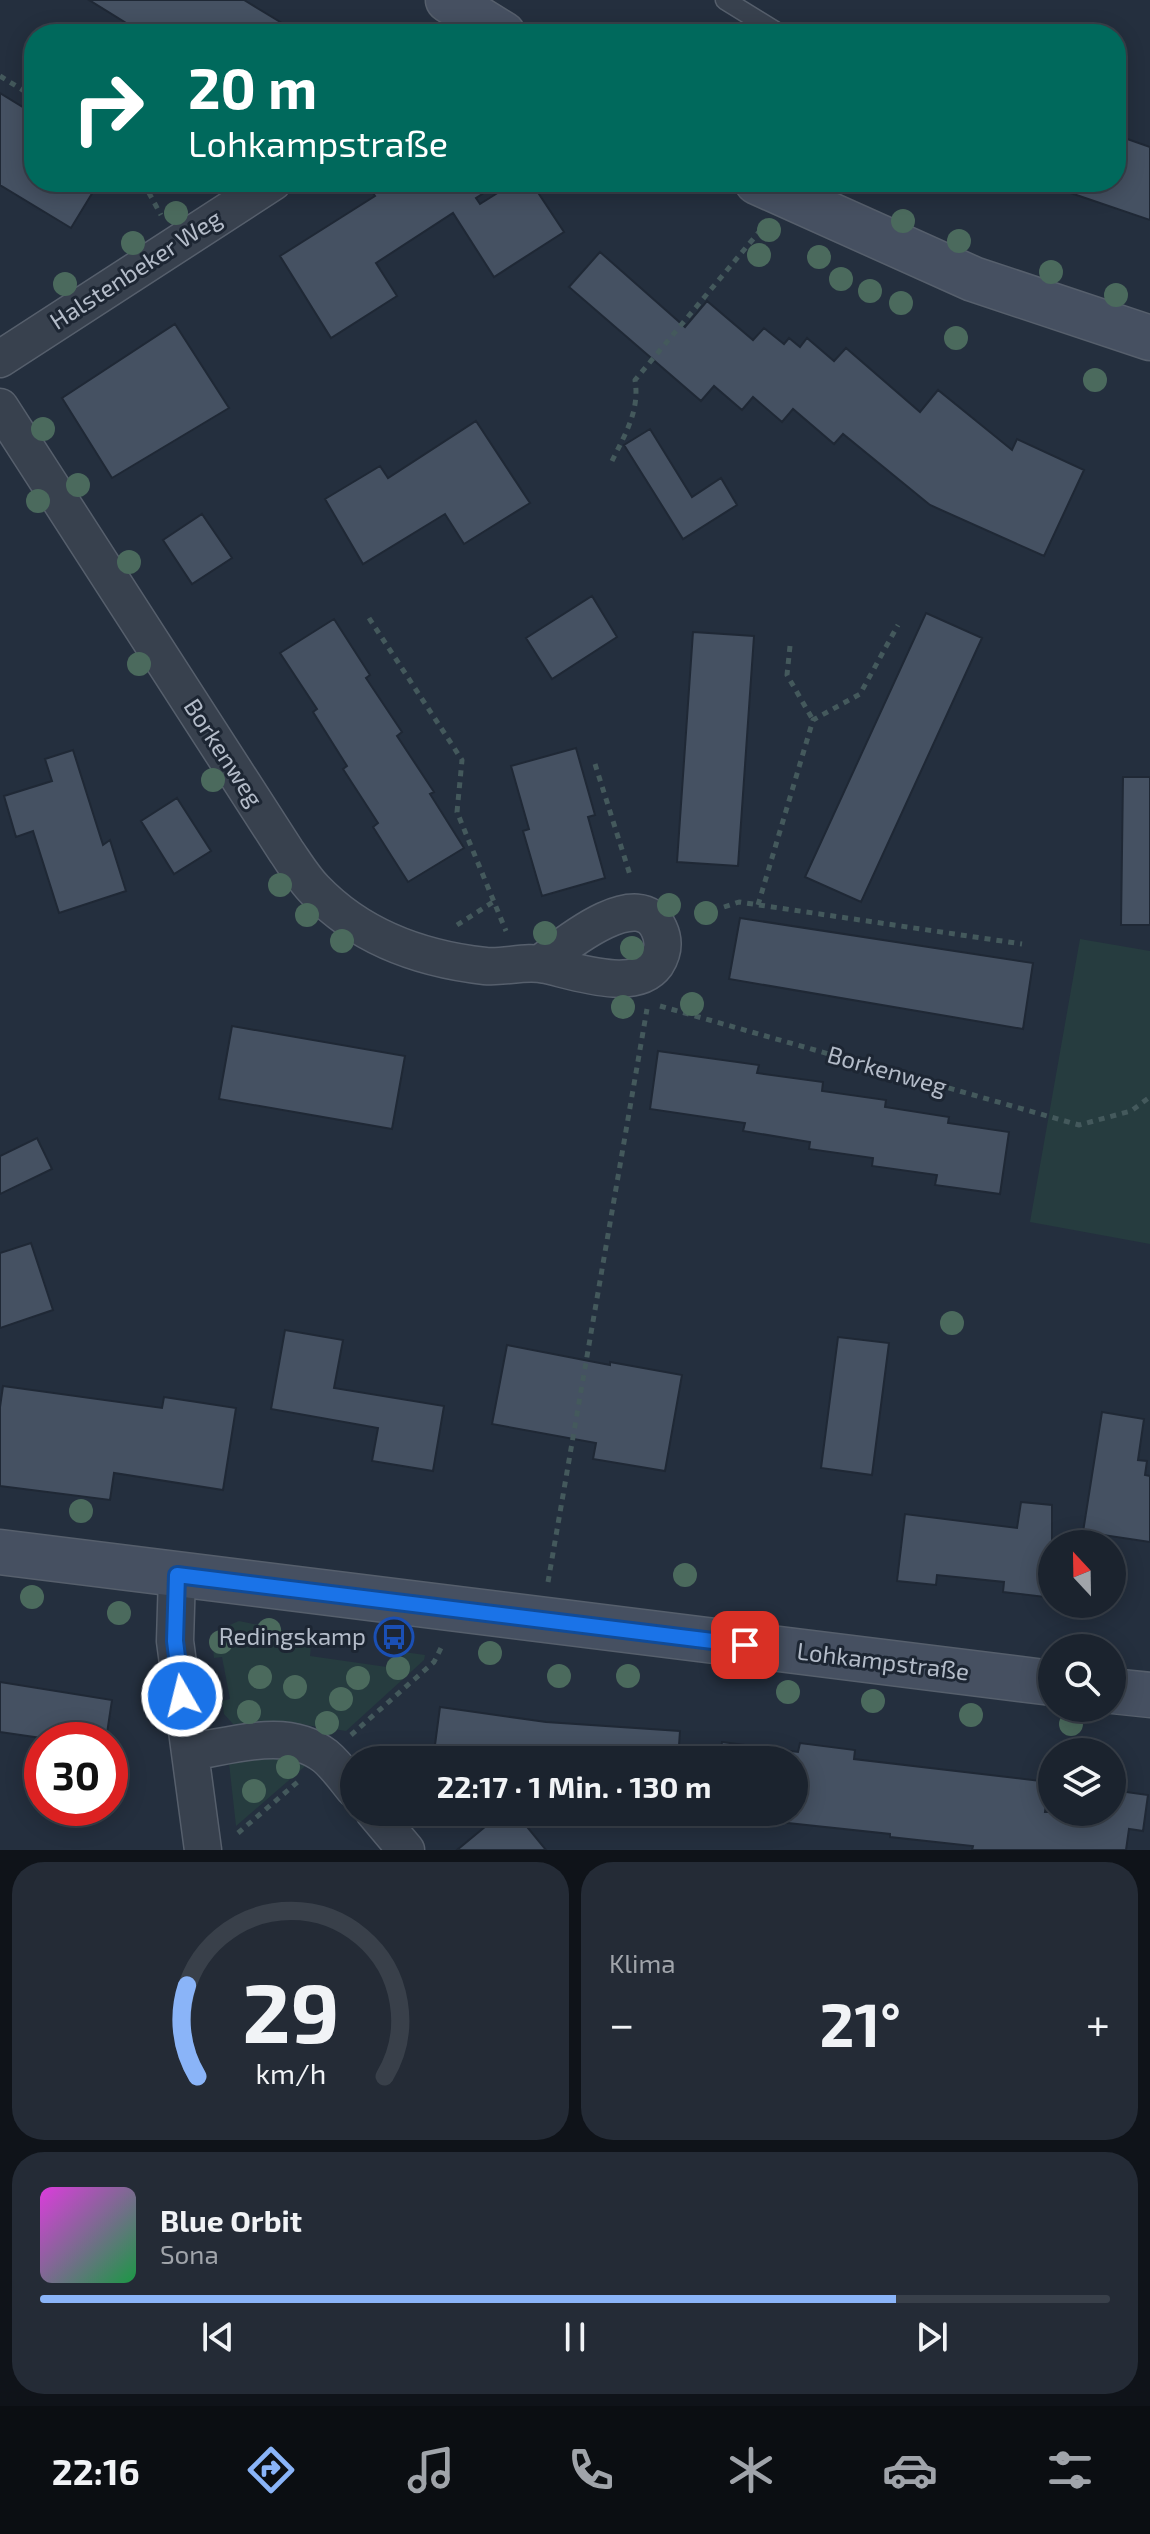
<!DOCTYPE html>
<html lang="de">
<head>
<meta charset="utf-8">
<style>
	:root { --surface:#1b232e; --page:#242b36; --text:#f1f3f6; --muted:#a0a4aa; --line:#39404a; --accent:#8ab4f8 }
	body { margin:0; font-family:"Exo 2",sans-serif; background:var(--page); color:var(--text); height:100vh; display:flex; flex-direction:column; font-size:30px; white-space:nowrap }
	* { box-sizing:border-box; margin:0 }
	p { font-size:26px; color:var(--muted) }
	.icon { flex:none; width:44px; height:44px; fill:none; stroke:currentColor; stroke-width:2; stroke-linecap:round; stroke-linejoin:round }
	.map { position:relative; height:1850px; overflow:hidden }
	.sheet { display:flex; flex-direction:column; gap:12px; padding:12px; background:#0f1319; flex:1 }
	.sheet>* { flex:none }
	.guide { position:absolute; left:24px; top:24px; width:1102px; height:168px; border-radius:32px; box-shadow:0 4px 20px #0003,0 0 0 2px var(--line); background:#00695c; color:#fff; overflow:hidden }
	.needle { width:52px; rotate:338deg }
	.buttons { position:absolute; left:1038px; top:1530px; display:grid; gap:16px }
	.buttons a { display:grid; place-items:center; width:88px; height:88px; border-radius:50%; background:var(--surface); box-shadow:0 4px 20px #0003,0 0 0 2px var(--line); font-size:40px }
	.speed { position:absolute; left:24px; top:1722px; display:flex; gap:16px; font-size:40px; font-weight:700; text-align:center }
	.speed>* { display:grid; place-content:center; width:104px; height:104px; border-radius:50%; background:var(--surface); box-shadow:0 4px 20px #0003,0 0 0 2px var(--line); line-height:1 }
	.speed .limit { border:12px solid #d22; background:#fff; color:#111 }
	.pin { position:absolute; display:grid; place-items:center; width:68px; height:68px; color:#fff; margin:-34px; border-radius:16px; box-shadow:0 4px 12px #0006 }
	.me { position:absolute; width:88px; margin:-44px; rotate:352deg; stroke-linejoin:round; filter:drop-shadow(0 0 6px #0008) }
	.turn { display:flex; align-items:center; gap:28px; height:168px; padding:0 32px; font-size:36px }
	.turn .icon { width:104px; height:104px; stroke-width:2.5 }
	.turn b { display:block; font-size:56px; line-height:68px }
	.big { font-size:60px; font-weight:700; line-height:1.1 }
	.sheet .tile { flex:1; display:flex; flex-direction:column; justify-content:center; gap:12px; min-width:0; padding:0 28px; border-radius:32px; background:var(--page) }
	.sheet .dial { align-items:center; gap:0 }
	.dial svg { height:208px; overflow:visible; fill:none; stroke:var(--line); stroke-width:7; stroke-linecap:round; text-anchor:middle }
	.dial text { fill:var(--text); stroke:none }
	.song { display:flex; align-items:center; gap:24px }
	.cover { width:96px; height:96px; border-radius:12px; background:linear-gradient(135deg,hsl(300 70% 55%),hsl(140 70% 35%)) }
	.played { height:8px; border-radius:4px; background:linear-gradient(90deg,var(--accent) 80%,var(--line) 80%) }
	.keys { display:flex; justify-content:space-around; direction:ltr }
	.heat { display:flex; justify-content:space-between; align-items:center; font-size:44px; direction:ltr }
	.sheet .tiles { flex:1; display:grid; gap:12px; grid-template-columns:1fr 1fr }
	.tile:last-child { grid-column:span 2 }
	.trip { position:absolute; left:340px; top:1746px; width:468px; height:80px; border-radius:40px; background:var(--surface); box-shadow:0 4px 20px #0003,0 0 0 2px var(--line); font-weight:700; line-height:80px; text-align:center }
	.tabs { display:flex; height:128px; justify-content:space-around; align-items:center; background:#0b0e12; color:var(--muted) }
	.tabs .icon { width:56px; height:56px }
	.tabs .on { color:var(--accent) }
	.tabs b { font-size:36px; color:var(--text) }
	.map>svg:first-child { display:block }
</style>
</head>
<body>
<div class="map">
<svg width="1150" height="1850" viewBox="0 0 1150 1850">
	<rect width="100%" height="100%" fill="#242f3e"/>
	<!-- green -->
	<path fill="#263c3f" d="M1080,939L1150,951V1244L1030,1222Z
		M239,1621L312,1636L310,1656L401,1669L404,1652L425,1655L424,1660L346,1731L286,1722L233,1724L224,1714L222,1701L230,1699L222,1657L214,1658C211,1637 220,1628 239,1621Z
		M281,1754L310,1762L236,1826L229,1763Z"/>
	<!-- building -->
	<path fill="#455162" stroke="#1f2835" stroke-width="2" d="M89,0H244L300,34H144Z
		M0,93L34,114V182H99L71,228L0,185Z
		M1116,135L1150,147V220L1053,187L1054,182H1116Z
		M389,182H501L476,198L480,204L515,182H531L564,232L494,277L453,213L376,263L397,296L331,338L280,256L375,196L373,193Z
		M600,252L685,327L707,301L753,340L764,328L784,344L789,338L800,347L807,338L834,361L846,348L920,412L938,390L1012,450L1017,439L1084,470L1044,556L930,505L843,434L834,444L793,409L782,422L753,397L742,410L714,386L701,401L569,287Z
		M175,324L229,408L112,478L62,398Z
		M476,421L530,503L464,544L445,514L363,564L325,499L380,466L388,478Z
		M650,429L692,497L721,478L737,505L683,539L624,445Z
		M202,514L232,558L192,584L163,540Z
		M592,596L617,637L552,679L526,638Z
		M926,613L982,638L861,902L805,877Z
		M334,619L370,675L366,678L402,732L397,736L434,792L430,794L464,848L408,882L373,827L378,823L343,769L347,766L313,712L317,709L280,653Z
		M693,632L754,636L738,866L677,862Z
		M576,748L595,815L588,817L605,878L542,896L523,831L529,829L511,766Z
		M73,750L103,845L110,840L126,891L59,913L33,831L16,837L4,796L52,781L45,759Z
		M1123,777H1150V925H1121Z
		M177,798L211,851L174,874L141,821Z
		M740,918L1033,963L1023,1029L729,979Z
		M232,1026L405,1056L392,1129L219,1099Z
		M658,1051L759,1065L757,1073L823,1082L822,1091L886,1100L885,1107L949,1117L948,1123L1009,1132L1000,1194L935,1185L937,1175L872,1166L873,1158L809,1149L810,1142L743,1131L745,1123L650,1109Z
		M37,1138L52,1169L0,1194V1156Z
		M31,1243L53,1310L0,1328V1253Z
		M285,1330L343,1340L334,1388L444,1406L433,1471L372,1461L378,1428L271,1409Z
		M838,1337L889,1343L872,1475L821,1468Z
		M507,1345L610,1365V1362L682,1375L665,1471L593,1459L596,1443L492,1424Z
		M3,1386L162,1408L164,1397L236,1408L223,1490L114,1473L110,1500L0,1486V1407Z
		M1102,1412L1144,1419L1138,1460L1147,1461L1145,1475L1150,1476V1542L1083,1532Z
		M1021,1502L1052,1505V1575L1048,1574L1045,1597L1003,1592L1004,1582L937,1575L936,1585L897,1581L905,1514L1017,1528Z
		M0,1682L112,1700L106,1740H55L0,1732Z
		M440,1707L546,1722L680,1731L678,1760H433Z
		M722,1742L798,1752L800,1743L855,1750L854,1759L1049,1782L1045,1812H1112V1790L1148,1795L1143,1831L1129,1829L1126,1850H972L973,1846L890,1837V1834L713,1815L714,1812H794V1760H720Z
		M503,1812H515L546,1850H457Z"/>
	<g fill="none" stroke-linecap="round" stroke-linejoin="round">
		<defs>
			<path id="lane" d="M725,0L780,34"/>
			<path id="street" d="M0,359L273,182
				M0,407L286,851C295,864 304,879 315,890C360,937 422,959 485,966C505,968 526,960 546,965C574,971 635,993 656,964C663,953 665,942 659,929C639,883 563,946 541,963
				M177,1575L175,1641L203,1850
				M190,1752C233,1746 287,1726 325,1756C336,1765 345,1778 354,1789
				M374,1812L406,1850"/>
			<path id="secondary" d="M448,0L503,34
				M757,182L973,279L1150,338
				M0,1552L1052,1683
				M1112,1691L1150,1695"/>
		</defs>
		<!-- lane casing -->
		<use href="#lane" stroke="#565f6c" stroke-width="21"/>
		<!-- street casing -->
		<use href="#street" stroke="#565f6c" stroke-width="39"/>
		<!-- secondary casing -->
		<use href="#secondary" stroke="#565f6c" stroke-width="47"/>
		<!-- path -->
		<path stroke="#44595c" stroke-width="5" stroke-dasharray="6 6" stroke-linecap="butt" d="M0,76L34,97
			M143,182L161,215
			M612,461C625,434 640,411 635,380L764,226
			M369,618L462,760L457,812L506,931
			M790,646L787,675L813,720
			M595,764L631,878
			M758,905L813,720L860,694L898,625
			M724,907L739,902L1022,944
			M457,925L493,902
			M660,1006L1079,1125L1131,1111L1150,1097
			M548,1582L647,1009
			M351,1735L434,1662L441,1648
			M238,1833L300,1780"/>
		<!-- lane -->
		<use href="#lane" stroke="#38414e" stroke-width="18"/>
		<!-- street -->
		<use href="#street" stroke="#38414e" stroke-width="36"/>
		<!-- secondary -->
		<use href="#secondary" stroke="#465061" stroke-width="44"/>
	</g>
	<!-- trees -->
	<g fill="#4b6a5d">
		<circle cx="176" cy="213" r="12"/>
		<circle cx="903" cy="221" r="12"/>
		<circle cx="769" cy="230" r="12"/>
		<circle cx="959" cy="241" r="12"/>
		<circle cx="133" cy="243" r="12"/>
		<circle cx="759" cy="255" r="12"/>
		<circle cx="819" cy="257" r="12"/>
		<circle cx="1051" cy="272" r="12"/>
		<circle cx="841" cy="279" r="12"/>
		<circle cx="65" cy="284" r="12"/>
		<circle cx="870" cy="291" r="12"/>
		<circle cx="1116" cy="295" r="12"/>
		<circle cx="901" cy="303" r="12"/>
		<circle cx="956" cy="338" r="12"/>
		<circle cx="1095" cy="380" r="12"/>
		<circle cx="43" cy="429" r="12"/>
		<circle cx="78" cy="485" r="12"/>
		<circle cx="38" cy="501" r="12"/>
		<circle cx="129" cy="562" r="12"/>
		<circle cx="139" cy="664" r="12"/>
		<circle cx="213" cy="780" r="12"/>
		<circle cx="280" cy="885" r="12"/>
		<circle cx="669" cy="905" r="12"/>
		<circle cx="706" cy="913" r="12"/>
		<circle cx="307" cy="915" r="12"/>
		<circle cx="545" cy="933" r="12"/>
		<circle cx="342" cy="941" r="12"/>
		<circle cx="632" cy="948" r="12"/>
		<circle cx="692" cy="1004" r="12"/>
		<circle cx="623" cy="1007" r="12"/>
		<circle cx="952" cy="1323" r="12"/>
		<circle cx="81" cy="1511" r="12"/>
		<circle cx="685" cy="1575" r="12"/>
		<circle cx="32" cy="1597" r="12"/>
		<circle cx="119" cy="1613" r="12"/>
		<circle cx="269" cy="1630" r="12"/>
		<circle cx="221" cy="1642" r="12"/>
		<circle cx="490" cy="1653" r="12"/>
		<circle cx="398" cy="1668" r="12"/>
		<circle cx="559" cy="1676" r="12"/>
		<circle cx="628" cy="1676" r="12"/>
		<circle cx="260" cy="1677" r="12"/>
		<circle cx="358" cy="1678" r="12"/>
		<circle cx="295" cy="1687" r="12"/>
		<circle cx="788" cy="1692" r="12"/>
		<circle cx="341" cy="1699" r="12"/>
		<circle cx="873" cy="1701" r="12"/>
		<circle cx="249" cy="1712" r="12"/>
		<circle cx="971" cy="1715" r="12"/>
		<circle cx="327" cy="1723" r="12"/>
		<circle cx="1071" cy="1724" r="12"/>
		<circle cx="288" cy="1767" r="12"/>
		<circle cx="254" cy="1791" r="12"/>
	</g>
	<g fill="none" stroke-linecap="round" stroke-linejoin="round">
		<defs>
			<path id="route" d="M182,1696L175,1641L177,1575L745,1645"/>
		</defs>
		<!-- route casing -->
		<use href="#route" stroke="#114b97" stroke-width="20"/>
		<!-- route -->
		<use href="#route" stroke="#1a73e8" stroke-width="14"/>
	</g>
	<!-- icons -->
	<defs>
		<symbol id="bus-ring" viewBox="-11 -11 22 22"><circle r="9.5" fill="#1d2633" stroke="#1a4fb4" stroke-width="1.5"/><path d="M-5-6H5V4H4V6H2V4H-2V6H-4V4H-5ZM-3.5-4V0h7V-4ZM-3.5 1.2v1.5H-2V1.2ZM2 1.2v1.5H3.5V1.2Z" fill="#1a4fb4"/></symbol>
	</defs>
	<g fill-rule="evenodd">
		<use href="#bus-ring" x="372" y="1615" width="44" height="44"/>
	</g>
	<g text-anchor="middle" stroke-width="6" stroke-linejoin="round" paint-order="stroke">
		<!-- street labels -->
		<g font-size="24" fill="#b4bcc9" stroke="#1d2633">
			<text transform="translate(136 270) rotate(-33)" y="8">Halstenbeker Weg</text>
			<text transform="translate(223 753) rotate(57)" y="8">Borkenweg</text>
			<text transform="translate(887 1071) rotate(16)" y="8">Borkenweg</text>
			<text transform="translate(883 1662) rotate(7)" y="8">Lohkampstraße</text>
		</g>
		<!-- poi labels -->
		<g font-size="24" fill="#b4bcc9" stroke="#1d2633" text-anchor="end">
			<text x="366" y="1645">Redingskamp</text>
		</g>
	</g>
</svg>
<div class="buttons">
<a><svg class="needle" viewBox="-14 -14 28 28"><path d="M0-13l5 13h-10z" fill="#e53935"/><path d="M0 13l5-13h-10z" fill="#a0a4aa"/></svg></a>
<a><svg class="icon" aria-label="search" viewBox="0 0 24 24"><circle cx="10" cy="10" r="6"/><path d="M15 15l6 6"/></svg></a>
<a><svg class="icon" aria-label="layers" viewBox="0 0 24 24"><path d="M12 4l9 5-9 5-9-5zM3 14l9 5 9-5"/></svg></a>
</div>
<div class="speed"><div class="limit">30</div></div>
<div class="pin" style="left:745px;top:1645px;background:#d93025"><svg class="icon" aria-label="arrive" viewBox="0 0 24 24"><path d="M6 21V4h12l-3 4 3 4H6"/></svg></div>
<svg class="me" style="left:182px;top:1696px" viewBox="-20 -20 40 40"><circle r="17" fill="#1a73e8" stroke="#fff" stroke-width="3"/><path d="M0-11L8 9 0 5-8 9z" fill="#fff"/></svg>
<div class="trip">22:17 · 1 Min. · 130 m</div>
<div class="guide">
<div class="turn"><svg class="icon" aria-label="right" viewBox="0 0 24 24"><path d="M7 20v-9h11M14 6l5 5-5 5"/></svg><div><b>20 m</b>Lohkampstraße</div></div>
</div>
</div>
<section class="sheet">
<div class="tiles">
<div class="tile dial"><svg viewBox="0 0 100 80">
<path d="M14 69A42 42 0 1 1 86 69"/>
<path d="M14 69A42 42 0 0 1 10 34" stroke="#8ab4f8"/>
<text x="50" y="56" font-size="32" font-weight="700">29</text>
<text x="50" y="72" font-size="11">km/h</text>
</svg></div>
<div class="tile"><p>Klima</p>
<div class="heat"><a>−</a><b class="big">21°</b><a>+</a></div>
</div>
<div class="tile">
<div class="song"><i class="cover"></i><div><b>Blue Orbit</b><p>Sona</p></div></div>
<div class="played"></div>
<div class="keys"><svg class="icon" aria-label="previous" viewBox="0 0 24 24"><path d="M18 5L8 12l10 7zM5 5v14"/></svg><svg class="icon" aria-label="pause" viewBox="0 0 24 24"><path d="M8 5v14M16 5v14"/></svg><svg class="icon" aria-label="next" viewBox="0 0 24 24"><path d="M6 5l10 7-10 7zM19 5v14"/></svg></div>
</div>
</div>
</section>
<nav class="tabs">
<b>22:16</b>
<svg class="icon on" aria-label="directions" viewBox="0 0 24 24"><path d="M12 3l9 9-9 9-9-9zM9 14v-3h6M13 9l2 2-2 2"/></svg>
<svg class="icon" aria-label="music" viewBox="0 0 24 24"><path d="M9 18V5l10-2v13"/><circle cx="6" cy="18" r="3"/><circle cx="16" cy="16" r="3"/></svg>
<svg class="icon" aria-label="phone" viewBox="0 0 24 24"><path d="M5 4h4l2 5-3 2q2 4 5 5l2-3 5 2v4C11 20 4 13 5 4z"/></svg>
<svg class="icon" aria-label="climate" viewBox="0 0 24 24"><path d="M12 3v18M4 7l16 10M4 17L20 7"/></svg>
<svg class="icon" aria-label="car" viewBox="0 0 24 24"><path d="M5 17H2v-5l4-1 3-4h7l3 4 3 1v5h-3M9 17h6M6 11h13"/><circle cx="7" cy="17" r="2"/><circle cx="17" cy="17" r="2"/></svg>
<svg class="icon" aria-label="filters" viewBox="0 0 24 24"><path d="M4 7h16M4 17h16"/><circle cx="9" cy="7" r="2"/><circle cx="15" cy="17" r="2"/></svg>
</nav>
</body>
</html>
